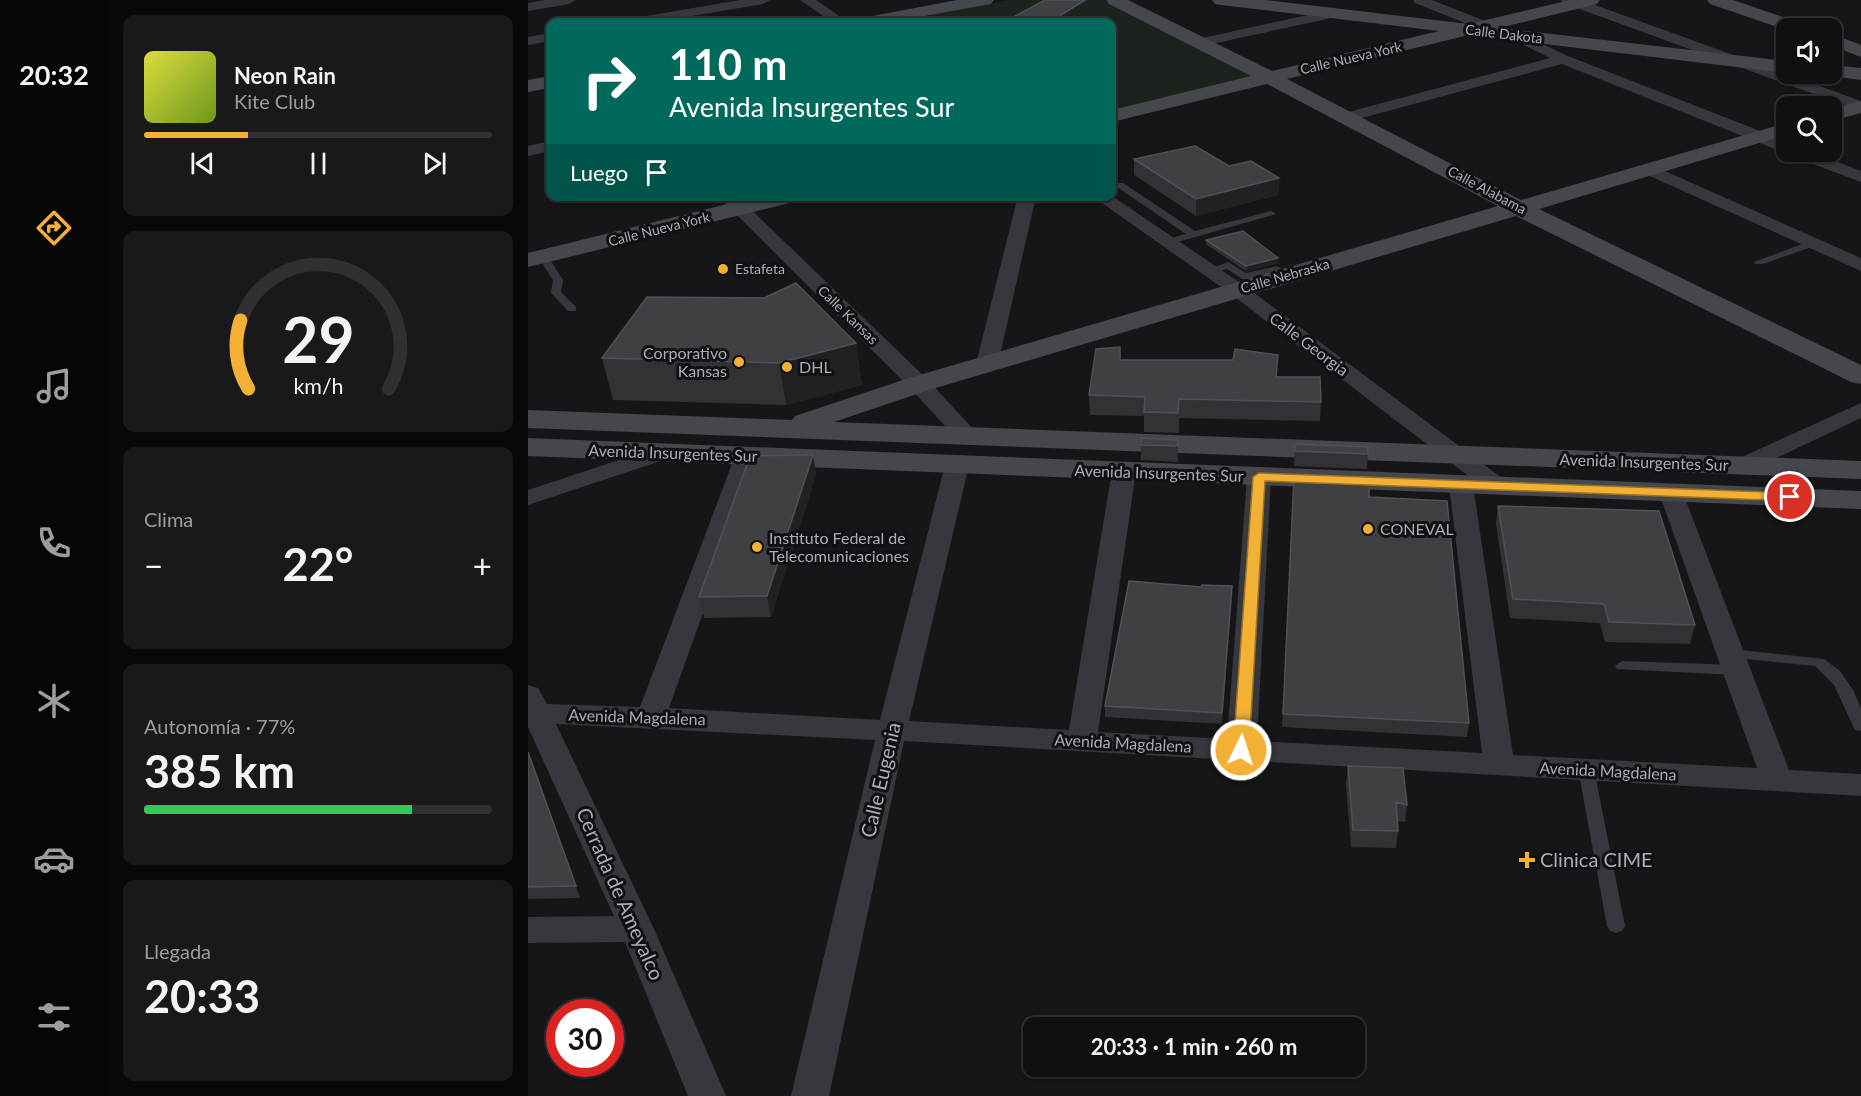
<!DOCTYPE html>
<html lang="es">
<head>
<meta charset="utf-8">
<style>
	:root { --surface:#101012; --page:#19191b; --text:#f1f3f6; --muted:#9c9d9f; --line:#303032; --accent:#f2b134 }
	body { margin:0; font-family:Lato,sans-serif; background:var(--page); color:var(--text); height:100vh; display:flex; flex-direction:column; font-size:22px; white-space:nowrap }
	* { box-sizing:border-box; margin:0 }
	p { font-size:20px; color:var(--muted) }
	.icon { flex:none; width:33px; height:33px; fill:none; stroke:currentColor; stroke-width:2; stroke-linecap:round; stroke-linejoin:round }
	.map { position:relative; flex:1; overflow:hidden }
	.drawer { display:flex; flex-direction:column; gap:15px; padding:15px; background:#09090a; width:420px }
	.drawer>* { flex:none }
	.top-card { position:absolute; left:18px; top:18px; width:570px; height:183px; border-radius:12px; box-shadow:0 2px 4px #0004,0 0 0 2px var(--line); background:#00695c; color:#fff; overflow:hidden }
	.buttons { position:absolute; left:1248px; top:18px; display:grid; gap:12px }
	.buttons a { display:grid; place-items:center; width:66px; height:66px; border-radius:12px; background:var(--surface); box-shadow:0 2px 4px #0004,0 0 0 2px var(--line); font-size:30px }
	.speed { position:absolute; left:18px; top:999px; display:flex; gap:12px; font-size:30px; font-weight:700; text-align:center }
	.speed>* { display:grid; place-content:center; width:78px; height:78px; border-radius:50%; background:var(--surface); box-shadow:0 2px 4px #0004,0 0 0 2px var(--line); line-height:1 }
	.speed .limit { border:9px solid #d22; background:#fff; color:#111 }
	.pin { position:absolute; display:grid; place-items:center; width:51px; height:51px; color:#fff; margin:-26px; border:3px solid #fff; border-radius:50%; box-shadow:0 2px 6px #0007 }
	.me { position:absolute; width:66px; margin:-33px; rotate:4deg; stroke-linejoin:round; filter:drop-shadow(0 0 4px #0008) }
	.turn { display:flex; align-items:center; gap:21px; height:126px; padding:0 24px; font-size:27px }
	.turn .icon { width:78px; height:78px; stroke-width:2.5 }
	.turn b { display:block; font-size:42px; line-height:51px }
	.then { display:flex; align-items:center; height:57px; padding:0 24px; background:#0003; gap:12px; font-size:22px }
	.big { font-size:45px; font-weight:700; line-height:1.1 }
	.drawer .tile { flex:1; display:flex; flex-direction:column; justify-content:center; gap:9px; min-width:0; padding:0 21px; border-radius:12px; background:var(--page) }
	.drawer .dial { align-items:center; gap:0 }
	.dial svg { height:156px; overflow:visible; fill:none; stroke:var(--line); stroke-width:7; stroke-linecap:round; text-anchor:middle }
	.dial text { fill:var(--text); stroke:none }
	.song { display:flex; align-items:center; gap:18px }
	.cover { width:72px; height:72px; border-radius:9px; background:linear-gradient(135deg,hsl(60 70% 55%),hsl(80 70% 35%)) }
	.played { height:6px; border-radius:3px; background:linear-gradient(90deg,var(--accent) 30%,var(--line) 30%) }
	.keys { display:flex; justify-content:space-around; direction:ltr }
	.heat { display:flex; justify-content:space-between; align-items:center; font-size:33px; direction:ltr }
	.charge { height:9px; border-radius:4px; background:linear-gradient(90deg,#34c759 77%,var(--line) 0) }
	.trip { position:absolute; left:495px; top:1017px; width:342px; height:60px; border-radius:12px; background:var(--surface); box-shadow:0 2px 4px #0004,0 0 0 2px var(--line); font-weight:700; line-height:60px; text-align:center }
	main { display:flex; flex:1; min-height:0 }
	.dock { display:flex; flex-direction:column; width:108px; justify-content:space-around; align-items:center; background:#060607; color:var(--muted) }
	.dock .icon { width:42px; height:42px }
	.dock .on { color:var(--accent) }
	.dock b { font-size:27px; color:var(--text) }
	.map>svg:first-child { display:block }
</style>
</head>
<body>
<main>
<nav class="dock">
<b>20:32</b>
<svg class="icon on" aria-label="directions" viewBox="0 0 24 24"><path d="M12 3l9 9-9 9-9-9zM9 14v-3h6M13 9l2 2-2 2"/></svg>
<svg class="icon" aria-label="music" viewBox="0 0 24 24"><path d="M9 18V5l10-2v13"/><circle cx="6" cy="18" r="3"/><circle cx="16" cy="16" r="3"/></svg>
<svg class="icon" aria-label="phone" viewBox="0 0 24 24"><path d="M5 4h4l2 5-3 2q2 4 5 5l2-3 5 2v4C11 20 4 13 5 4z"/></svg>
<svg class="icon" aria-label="climate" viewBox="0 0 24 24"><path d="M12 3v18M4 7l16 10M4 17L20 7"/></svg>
<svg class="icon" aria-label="car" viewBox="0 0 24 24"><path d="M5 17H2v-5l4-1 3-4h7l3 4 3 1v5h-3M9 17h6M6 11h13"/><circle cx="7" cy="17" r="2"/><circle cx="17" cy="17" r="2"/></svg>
<svg class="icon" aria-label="filters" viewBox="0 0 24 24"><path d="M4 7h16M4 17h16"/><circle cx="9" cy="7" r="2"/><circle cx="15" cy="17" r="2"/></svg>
</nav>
<section class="drawer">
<div class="tile">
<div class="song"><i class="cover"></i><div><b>Neon Rain</b><p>Kite Club</p></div></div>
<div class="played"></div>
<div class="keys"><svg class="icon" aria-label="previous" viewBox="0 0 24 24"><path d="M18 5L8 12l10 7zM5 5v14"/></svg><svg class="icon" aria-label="pause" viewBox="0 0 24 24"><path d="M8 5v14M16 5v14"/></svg><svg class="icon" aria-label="next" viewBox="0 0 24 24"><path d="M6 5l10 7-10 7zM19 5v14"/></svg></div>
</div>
<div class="tile dial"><svg viewBox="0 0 100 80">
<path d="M14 69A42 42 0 1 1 86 69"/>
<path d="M14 69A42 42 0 0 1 10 34" stroke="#f2b134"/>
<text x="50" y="56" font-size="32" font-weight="700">29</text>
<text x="50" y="72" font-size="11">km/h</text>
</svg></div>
<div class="tile"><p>Clima</p>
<div class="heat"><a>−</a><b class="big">22°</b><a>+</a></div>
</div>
<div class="tile"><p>Autonomía · 77%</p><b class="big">385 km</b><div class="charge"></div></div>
<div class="tile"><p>Llegada</p><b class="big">20:33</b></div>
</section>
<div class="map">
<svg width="1333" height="1096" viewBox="0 0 1333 1096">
	<rect width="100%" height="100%" fill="#161618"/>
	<!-- green -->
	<path fill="#1c231d" d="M481,0H575L733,79L584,114V22H369Z"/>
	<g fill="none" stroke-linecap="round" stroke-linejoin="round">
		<!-- lane -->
		<path fill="#37383d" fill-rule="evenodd" d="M589,183H595L667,231L743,211L748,214L639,245L636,244V240L658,234L589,187Z
			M1285,240L1290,243L1289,245L1235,264H1227L1226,262Z
			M15,254L19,255L35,280L33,292L48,307V311H40L23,293L25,280L10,257Z
			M700,262L718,273L749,266L765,276L760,279L747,272L716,280L699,269L681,274L676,271Z
			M1202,649L1296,659L1312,671L1325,690L1333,708V731L1327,730L1325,726L1306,685L1287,666L1197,657L1195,654L1197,651Z
			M1094,661L1208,665L1215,670L1208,675L1089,669L1087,666Z
			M1058,763L1064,765L1066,769L1097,926L1094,931L1088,933L1082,931L1079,926L1050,769L1052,765Z"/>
		<!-- street -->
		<path fill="#37383d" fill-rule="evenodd" d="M17,0H48L41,4L0,11V3Z
			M212,0H242L235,4L128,22H100L107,18Z
			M272,0H288L320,22H304Z
			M885,0H904L962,23L964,26L962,29H952L887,3Z
			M1033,0H1053L1333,101V111L1035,3Z
			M803,10L808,11L810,14L808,17L670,47L663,43L670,39Z
			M989,32L1040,56L1258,141L1260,152L1252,151L1034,64L819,122L811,117L813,114L1022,58L984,39L982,36L984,33Z
			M22,33V41L0,45V37Z
			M22,141V151L0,156V146Z
			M1262,152H1284L1333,171V182L1264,156Z
			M1121,164L1333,258V271L1115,173L1112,169L1115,165Z
			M190,196H209L399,379L447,431L451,436L447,441L439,443L431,441L383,389Z
			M490,196H508L470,364L467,369L459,370L451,369L448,364Z
			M564,196H584L717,286L978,481L981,486L978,491L969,493L960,491L703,294Z
			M1333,403V418L1221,471L1213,473L1205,471L1201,466L1205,461Z
			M134,446L142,448L146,453L142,458L0,505V490Z
			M219,449L227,451L231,456L141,708L352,720L417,465L421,460L429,458L437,460L441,465L381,721L541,730L584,471L588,466L596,464L604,466L608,471L570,732L699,739L719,477L723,472L731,470L739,472L743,477L729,741L954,753L921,485L924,480L933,478L942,480L945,485L985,755L1229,768L1131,493L1134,488L1143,486L1152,488L1155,493L1261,770L1333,774V796L376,741L301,1096H263L347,740L28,724L126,929L198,1096H160L97,942L0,943V917L86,916L0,727V685L10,688L19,704L112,707L207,456L211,451Z"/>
		<!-- secondary -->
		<path fill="#45474d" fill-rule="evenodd" d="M429,0H466L463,4L457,5L365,22H330L333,18L339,17Z
			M578,0H600L744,71L911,31L693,5L687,4L684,0H737L941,24L1042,0H1072L1069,4L971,28L1258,61V73L941,35L759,79L993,200L1258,123V135L1011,209L1333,365V384L1323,382L988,216L401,390L306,422L1333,461V479L0,428V410L264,420L267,416L381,378L970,206L739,84L584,122V110L723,76L581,4Z
			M1179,0H1205L1276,24L1279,28L1258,30L1182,4Z
			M1304,34L1333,45V57L1304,46Z
			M1304,65L1333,68V80L1297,75L1296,74H1304Z
			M22,76V88L0,92V80Z
			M1333,101V113L1304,121V109Z
			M232,196H273L270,201L0,267V253Z
			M0,438L1333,491V509L0,456Z"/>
	</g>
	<!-- wall -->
	<path fill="#323236" d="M606,159L701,166L751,178L750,195L668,216L606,175Z
		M678,240L750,258V263L718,271L678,244Z
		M328,343L334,385L258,405L85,400L74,358Z
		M593,360L749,377L793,402L792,421L651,418V433L616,432V416L562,415L561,395Z
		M650,440V462L613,460V445Z
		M767,444L840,454L839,469L766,466Z
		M285,455L288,475L243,617L176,618L171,597Z
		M766,477L841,497L941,723L939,737L754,727Z
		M970,506L1167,625L1162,644L1077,642L1072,623L982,618L968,524Z
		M704,597L694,724L577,717V706Z
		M0,752L48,886L52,898L0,899Z
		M820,766L879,805L877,822L869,821L870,831L868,848L823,847L818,784Z"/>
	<!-- shaded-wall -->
	<path fill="#212124" d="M558,0V3L530,21L521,22H501Z
		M751,178L750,195L668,216V199Z
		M750,258V263L718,271V266Z
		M328,343L334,385L258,405L251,363Z
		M285,455L288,475L243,617L239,596Z
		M704,586V597L694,724V713Z"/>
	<!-- building -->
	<path fill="#3f3f44" stroke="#4f5156" stroke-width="1.5" d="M517,0H557L530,17L501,22H476Z
		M667,146L701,166L723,161L751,178L668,199L606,159Z
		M715,231L750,258L718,266L678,240Z
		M268,283L328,343L251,363L74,358L119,297L236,298Z
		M592,347V360H705L707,349L750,355L748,377H792L793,402L651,399L650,413L616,412L617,397L561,395L568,349Z
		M613,438L650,440L649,446L613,445Z
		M767,444L840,447V454L767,451Z
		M285,455L239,596L171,597L222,456Z
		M766,477L841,480V497L919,501L941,723L755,714Z
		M970,506L1131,511L1167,625L1081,622L1076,604L985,599Z
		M601,581L673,587L674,585L704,586L694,713L577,706Z
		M0,752L48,886L0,887Z
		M820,766L875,768L879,805L868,802L870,831L825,830Z"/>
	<!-- route -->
	<path fill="#f2b134" stroke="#9d7322" stroke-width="1.5" d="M731,473L1262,493L1268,497L1262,501L737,481L721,750L719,754H708L705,750L725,477Z"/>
	<!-- markers -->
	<g fill="#f2b134" stroke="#111113" stroke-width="2">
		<circle cx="195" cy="269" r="6"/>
		<circle cx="211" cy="362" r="6"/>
		<circle cx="259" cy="367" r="6"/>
		<circle cx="840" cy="529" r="6"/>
		<circle cx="229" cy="547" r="6"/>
		<path d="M996 851h6v6h6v6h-6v6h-6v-6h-6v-6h6z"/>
	</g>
	<g text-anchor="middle" stroke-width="6" stroke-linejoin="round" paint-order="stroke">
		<!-- far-street labels -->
		<g font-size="14" fill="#a8adb8" stroke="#111113">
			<text transform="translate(976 34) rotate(7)" y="5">Calle Dakota</text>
			<text transform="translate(823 58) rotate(-13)" y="5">Calle Nueva York</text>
			<text transform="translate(959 190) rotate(28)" y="5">Calle Alabama</text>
			<text transform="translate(131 229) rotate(-14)" y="5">Calle Nueva York</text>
			<text transform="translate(757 276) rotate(-16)" y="5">Calle Nebraska</text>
			<text transform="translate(320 315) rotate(44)" y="5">Calle Kansas</text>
		</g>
		<!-- far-poi labels -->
		<g font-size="14" fill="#a8adb8" stroke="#111113" text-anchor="start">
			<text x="207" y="274">Estafeta</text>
		</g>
		<!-- street labels -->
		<g font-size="16" fill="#a8adb8" stroke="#111113">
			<text transform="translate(781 344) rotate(37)" y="6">Calle Georgia</text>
			<text transform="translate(145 453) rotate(2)" y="6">Avenida Insurgentes Sur</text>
			<text transform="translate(1116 462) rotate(2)" y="6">Avenida Insurgentes Sur</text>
			<text transform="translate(631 473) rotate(2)" y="6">Avenida Insurgentes Sur</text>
			<text transform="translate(109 717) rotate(2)" y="6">Avenida Magdalena</text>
			<text transform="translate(595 743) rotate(3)" y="6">Avenida Magdalena</text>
			<text transform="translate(1080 771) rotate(3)" y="6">Avenida Magdalena</text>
		</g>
		<!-- poi labels -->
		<g font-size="16" fill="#a8adb8" stroke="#111113" text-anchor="start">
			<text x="199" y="359" text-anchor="end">Corporativo<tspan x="199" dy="18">Kansas</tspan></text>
			<text x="271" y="373">DHL</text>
			<text x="852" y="535">CONEVAL</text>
			<text x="241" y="544">Instituto Federal de<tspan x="241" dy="18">Telecomunicaciones</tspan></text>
		</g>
		<!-- near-street labels -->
		<g font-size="20" fill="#a8adb8" stroke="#111113">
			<text transform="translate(353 780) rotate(-77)" y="7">Calle Eugenia</text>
			<text transform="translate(92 894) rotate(66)" y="7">Cerrada de Ameyalco</text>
		</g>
		<!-- near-poi labels -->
		<g font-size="20" fill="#a8adb8" stroke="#111113" text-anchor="start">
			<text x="1012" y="867">Clinica CIME</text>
		</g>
	</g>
</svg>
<div class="buttons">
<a><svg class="icon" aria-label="sound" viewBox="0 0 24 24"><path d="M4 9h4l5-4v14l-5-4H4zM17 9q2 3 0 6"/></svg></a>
<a><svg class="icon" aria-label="search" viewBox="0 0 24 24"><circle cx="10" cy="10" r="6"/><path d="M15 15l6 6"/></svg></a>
</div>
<div class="speed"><div class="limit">30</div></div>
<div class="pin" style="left:1262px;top:497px;background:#d93025"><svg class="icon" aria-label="arrive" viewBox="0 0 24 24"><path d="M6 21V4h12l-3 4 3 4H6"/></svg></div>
<svg class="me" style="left:713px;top:750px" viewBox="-20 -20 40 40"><circle r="17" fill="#f2b134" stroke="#fff" stroke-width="3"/><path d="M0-11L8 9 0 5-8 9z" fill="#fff"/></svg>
<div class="trip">20:33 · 1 min · 260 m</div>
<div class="top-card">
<div class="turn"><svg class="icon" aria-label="right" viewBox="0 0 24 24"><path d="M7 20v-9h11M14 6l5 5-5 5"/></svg><div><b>110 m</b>Avenida Insurgentes Sur</div></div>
<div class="then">Luego<svg class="icon" aria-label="arrive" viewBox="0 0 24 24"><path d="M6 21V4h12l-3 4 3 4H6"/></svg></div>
</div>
</div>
</main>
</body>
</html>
